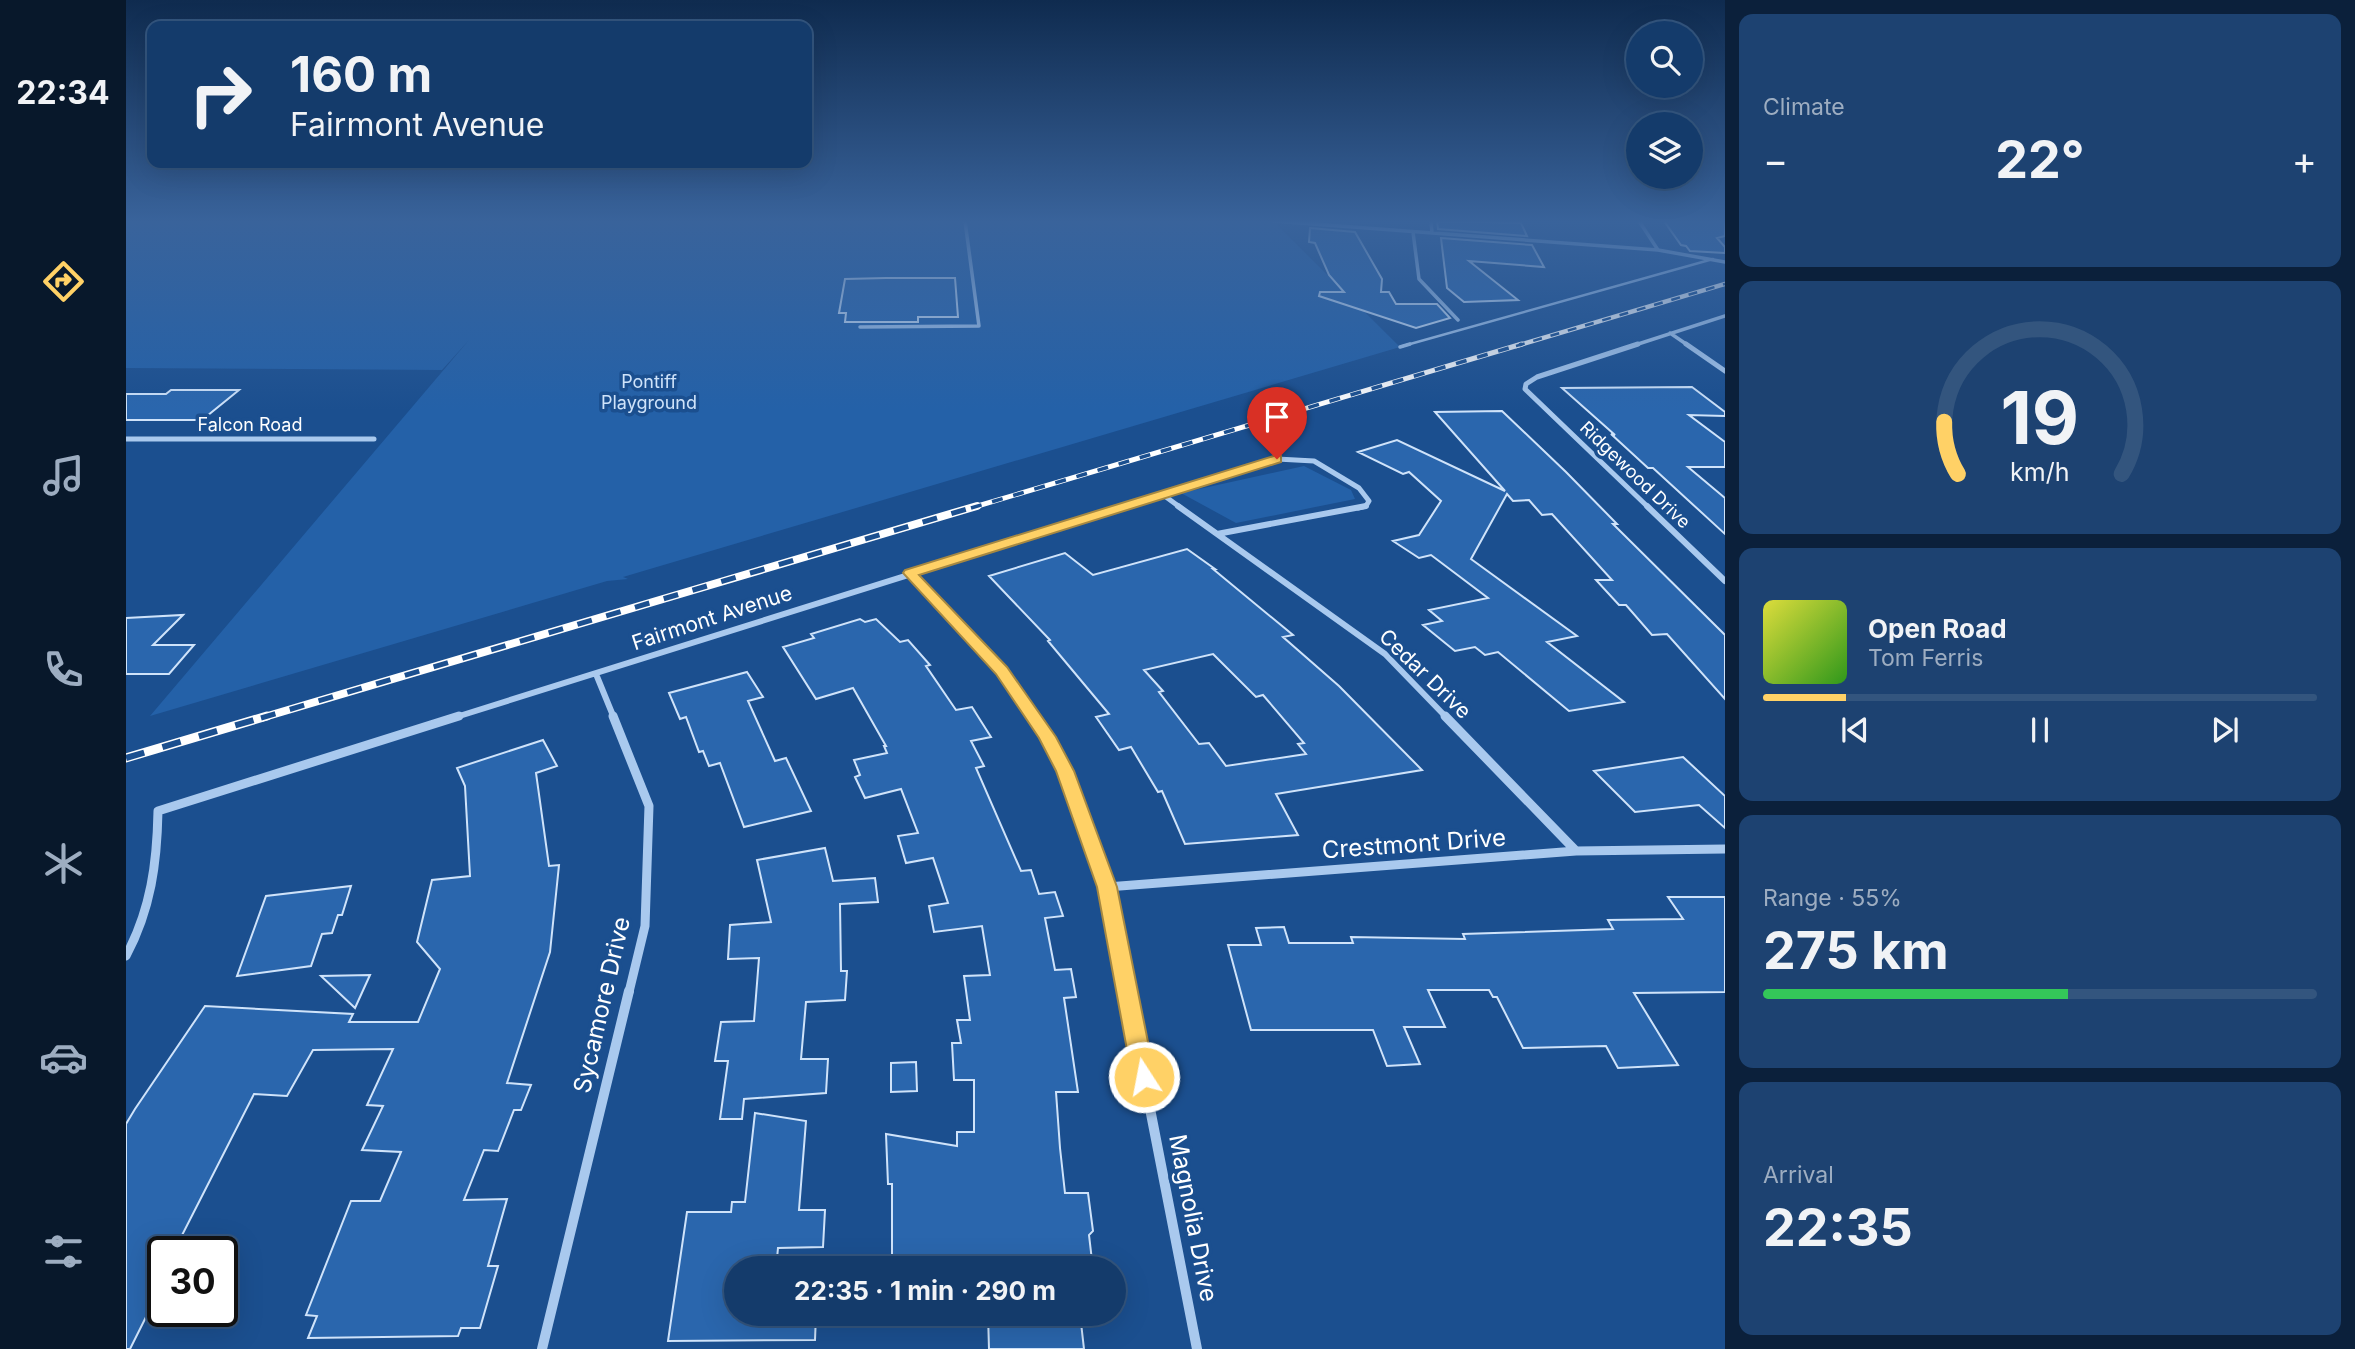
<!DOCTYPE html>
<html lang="en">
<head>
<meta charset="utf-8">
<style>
	:root { --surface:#143b6b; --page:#1d4271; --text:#f1f3f6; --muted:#9dadc1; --line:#33557e; --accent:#ffd166 }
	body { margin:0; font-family:Inter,sans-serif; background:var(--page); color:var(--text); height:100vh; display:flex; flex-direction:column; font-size:26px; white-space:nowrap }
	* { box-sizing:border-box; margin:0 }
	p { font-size:23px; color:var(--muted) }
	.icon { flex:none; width:38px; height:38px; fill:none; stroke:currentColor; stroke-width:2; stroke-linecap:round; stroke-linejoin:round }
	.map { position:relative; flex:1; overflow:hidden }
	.panel { display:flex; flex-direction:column; gap:14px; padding:14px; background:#0b203b; width:630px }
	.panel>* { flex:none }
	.top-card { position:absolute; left:21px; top:21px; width:665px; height:147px; border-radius:14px; box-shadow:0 7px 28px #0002,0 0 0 2px var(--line); background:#143b6b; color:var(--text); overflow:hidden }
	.tools { position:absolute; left:1500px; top:21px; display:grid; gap:14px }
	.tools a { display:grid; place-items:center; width:77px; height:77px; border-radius:50%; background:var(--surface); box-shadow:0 7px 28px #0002,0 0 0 2px var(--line); font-size:35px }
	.speed { position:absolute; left:21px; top:1236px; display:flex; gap:14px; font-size:35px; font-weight:700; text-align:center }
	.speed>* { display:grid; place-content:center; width:91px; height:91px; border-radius:50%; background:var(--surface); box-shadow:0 7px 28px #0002,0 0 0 2px var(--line); line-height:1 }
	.speed .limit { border:4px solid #111; border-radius:10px; background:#fff; color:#111 }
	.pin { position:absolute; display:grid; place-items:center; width:60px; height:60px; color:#fff; margin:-72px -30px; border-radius:50% 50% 50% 0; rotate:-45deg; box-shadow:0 0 7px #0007 }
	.pin .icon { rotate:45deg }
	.me { position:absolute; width:77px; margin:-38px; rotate:349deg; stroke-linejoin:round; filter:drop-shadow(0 0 5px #0008) }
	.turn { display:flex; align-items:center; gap:24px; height:147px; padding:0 28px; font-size:32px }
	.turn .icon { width:91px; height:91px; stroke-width:2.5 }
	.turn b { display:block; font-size:49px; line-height:60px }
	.big { font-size:52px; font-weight:700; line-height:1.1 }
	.panel .card { flex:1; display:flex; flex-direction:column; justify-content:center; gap:10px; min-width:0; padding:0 24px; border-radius:14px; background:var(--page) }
	.panel .dial { align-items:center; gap:0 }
	.dial svg { height:182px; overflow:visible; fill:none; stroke:var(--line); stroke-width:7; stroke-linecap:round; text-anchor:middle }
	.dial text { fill:var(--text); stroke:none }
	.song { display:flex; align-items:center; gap:21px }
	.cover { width:84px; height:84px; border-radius:10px; background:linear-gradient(135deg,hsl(60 70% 55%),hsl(110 70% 35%)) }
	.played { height:7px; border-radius:4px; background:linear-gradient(90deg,var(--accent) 15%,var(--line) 15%) }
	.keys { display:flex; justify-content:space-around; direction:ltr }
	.heat { display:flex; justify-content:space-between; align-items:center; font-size:38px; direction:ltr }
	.charge { height:10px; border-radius:5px; background:linear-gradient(90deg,#34c759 55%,var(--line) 0) }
	.trip { position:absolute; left:598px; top:1256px; width:402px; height:70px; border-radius:35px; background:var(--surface); box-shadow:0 7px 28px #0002,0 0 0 2px var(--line); font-weight:700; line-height:70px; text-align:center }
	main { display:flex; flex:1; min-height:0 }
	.tabs { display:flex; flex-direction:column; width:126px; justify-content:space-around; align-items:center; background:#08182b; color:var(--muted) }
	.tabs .icon { width:49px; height:49px }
	.tabs .on { color:var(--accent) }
	.tabs b { font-size:32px; color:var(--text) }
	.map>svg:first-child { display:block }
</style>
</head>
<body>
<main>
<nav class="tabs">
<b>22:34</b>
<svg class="icon on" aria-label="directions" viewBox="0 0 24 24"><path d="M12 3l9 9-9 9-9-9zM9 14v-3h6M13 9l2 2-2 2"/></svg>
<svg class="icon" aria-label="music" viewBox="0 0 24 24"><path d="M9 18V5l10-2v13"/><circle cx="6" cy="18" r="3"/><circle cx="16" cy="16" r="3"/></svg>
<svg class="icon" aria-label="phone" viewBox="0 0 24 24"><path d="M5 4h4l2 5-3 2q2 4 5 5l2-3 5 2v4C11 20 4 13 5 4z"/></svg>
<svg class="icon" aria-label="climate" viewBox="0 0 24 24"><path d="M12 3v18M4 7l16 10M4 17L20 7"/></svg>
<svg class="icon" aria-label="car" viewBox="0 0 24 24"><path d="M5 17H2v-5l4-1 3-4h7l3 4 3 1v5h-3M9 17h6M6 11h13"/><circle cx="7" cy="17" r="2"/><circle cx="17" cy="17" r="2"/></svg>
<svg class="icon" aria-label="filters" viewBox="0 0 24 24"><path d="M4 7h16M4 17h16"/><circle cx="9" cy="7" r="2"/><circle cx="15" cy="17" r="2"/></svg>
</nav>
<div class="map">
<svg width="1599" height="1349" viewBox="0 0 1599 1349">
	<rect width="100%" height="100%" fill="#1b4f8f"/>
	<!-- green -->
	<path fill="#2461a8" d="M0,221H1147L1274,347L497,577L502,579L481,581L24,716L343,340L316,370L0,368Z
		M1178,466L1225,490L1229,499L1110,523L1055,493Z"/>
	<!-- building -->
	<path fill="#2a66ad" stroke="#cfe3fa" stroke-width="2" fill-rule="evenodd" d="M1311,221L1395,223L1401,236L1312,229Z
		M1538,221H1599V236L1591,238L1599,247V253L1564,251L1560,246L1555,245Z
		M1184,228L1229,232L1256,279L1255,292H1263L1270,304H1311L1324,318L1290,328L1193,296L1194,292H1218L1203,275L1189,243L1183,242Z
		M1315,238L1406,245L1418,267L1343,261L1392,300L1338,302L1321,288Z
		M760,278H829L832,317H792V322H719L720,313H713L719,279Z
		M1566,387L1599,412V416L1563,415L1599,442V467H1562L1599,498V534L1527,468H1522L1485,434L1489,435L1436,388Z
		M45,390H113L76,420H0V394H40Z
		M1376,411L1440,472L1491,524H1487L1599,635V699L1541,634L1526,635L1500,605H1493L1470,580H1486L1426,514L1416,515L1403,500L1387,501L1381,494L1345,559L1451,636L1421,642L1498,702L1443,711L1372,652L1359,655L1349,647L1329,651L1297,625L1316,621L1303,610L1362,598L1305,555L1293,558L1267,541L1293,535L1315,501L1283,472L1277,474L1232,452L1271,440L1379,491L1309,412Z
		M1061,549L1089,569H1087L1167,635L1157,637L1213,686L1296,770L1150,794L1172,835L1059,844L1036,791L1032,792L1005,747L993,750L970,717L983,714L922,641L924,640L863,576L939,553L967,575ZM1087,654L1130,697L1137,695L1178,743L1172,744L1180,754L1100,766L1083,743L1073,744L1033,692L1037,691L1018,670Z
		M57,615L27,645H68L43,674H0V618Z
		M734,619L739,622L750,619L774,642L782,640L804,665L800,666L830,710L846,707L865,737L845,741L858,766L850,768L895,871L905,870L913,894L929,892L937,916L919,918L929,970L945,969L950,997L938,998L952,1092H930L934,1148L939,1193H962L967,1231L963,1235L967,1269H766V1184H762L760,1134L831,1146V1132H848V1080H828L826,1043H835L831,1020H844L838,976L864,975L856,926L808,932L803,906L822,903L807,858L780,863L772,836L792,833L775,789L739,798L729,777L734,775L728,760L761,753L758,746H760L727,688L690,699L657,647L688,638L685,634Z
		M621,672L637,697L622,701L649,761L660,758L685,811L618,827L594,763L583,766L577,751L573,752L560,717L554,719L543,693Z
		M417,740L431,766L410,773L423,866L433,865L424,952L381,1083L405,1085L395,1110H388L372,1151L358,1150L338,1200L381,1199L362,1266H372L354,1328H335L332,1336L182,1338L191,1316L180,1315L225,1201H254L275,1152L236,1150L257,1106L241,1105L267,1049L187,1050L161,1096L128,1094L51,1245H56L53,1251H37V1283L4,1349H0V1124L9,1109L79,1006L227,1014L223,1022H292L314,969L291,942L306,880L344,876L339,786L331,768Z
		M1557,757L1599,796V828L1573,805L1509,812L1468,771Z
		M699,848L707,881L749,878L752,902L714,904L715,971H721L719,1000L680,1002L675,1059H702L700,1093L618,1099L616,1119H594L602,1061H589L595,1022L628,1021L633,958L602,959L604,925L645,922L631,860Z
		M225,886L216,915H212L206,933L196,934L185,966L111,976L140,896Z
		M1542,897H1599V992L1508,993L1552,1065L1492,1068L1480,1046L1397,1048L1371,997H1367L1363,990H1302L1319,1027H1278L1294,1064L1261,1066L1247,1030H1125L1102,945H1135L1130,928L1158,927L1163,943H1227L1225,937L1339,939L1337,934L1487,929L1482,920L1557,919Z
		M244,975L229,1008L195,976Z
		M790,1062L791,1091L765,1092V1063Z
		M629,1113L680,1121L673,1210H699L697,1247L652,1248L650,1269H611V1314H690L689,1340L542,1341L561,1212H605L606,1202H619Z
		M862,1314H954L958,1349H863Z"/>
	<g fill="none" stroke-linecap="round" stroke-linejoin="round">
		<!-- lane-far1 -->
		<path stroke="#a9c9ee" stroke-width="2.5" d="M1277,346L1587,259"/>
		<!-- lane -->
		<path stroke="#a9c9ee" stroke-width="3.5" d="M1274,347L1284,344"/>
		<!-- street-far4 -->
		<path stroke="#a9c9ee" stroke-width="3.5" d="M1147,221L1532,250L1599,262
			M1305,221L1306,233
			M1513,221L1532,250
			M1287,232L1293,279L1332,320
			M734,327L853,326L839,221
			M1544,333L1563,346
			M1506,346L1599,316"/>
		<!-- street-far3 -->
		<path stroke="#a9c9ee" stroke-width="5" d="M1512,344L1411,377L1400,384L1399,389L1523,508
			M1560,344L1599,371
			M0,439H248
			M1036,494L1055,508
			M997,508L1151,459L1188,461L1233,488L1243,501L1240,506L1232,508"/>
		<!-- street-far2 -->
		<path stroke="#a9c9ee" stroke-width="6" d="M1052,506L1259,654L1321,718
			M1521,506L1599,581
			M1091,534L1240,506
			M784,573L858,652L910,718
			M470,674L488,718
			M327,718L1002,506"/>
		<!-- street-far1 -->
		<path stroke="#a9c9ee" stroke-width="9" d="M487,716L523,806L519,926L503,992
			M909,716C961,801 983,896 1001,992
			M1319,716L1450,851
			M981,887L1450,851L1599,849
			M0,956C25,909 31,863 32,811L333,716"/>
		<!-- street -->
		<path stroke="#a9c9ee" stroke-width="10" d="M1001,991L1071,1349
			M416,1349L503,991"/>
		<defs>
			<path id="rail-far3" d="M1390,346L1599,284"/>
			<path id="rail-far2" d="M845,508L1396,344"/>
			<path id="rail-far1" d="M135,718L851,506"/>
			<path id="rail" d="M0,758L141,716"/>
		</defs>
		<!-- rail-far3 casing -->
		<use href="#rail-far3" stroke="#fff" stroke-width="4.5"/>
		<!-- rail-far2 casing -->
		<use href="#rail-far2" stroke="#fff" stroke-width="5"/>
		<!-- rail-far1 casing -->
		<use href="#rail-far1" stroke="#fff" stroke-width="8"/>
		<!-- rail casing -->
		<use href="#rail" stroke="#fff" stroke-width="9"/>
		<!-- rail-far3 -->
		<use href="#rail-far3" stroke="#1b4f8f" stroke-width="2.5" stroke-dasharray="9" stroke-linecap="butt"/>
		<!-- rail-far2 -->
		<use href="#rail-far2" stroke="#1b4f8f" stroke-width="3.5" stroke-dasharray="11" stroke-linecap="butt"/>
		<!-- rail-far1 -->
		<use href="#rail-far1" stroke="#1b4f8f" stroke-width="5" stroke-dasharray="15" stroke-linecap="butt"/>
		<!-- rail -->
		<use href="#rail" stroke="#1b4f8f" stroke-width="6" stroke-dasharray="19" stroke-linecap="butt"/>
	</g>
	<!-- sky -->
	<linearGradient id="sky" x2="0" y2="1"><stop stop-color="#0f2b4f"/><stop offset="0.54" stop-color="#39639b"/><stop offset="1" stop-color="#39639b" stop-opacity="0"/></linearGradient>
	<rect width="1599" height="410" fill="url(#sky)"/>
	<!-- route -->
	<path fill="#ffd166" stroke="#a68842" stroke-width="2" d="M1151,455L1155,456V462L793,575L881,667L930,737L948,771L991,887L1029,1077L1026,1084L1018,1087L1010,1084L1006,1077L971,887L930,771L913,738L870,674L777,573L779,570Z"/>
	<g text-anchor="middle" stroke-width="7" stroke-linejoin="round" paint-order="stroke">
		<!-- far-park labels -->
		<g font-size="18" fill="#cfe3fa" stroke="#1b4f8f">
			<text x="523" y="388">Pontiff<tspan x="523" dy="21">Playground</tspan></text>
		</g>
		<!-- far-street labels -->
		<g font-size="18" fill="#fff" stroke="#1b4f8f">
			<text x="124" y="431">Falcon Road</text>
			<text transform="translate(1509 475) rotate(44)" y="6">Ridgewood Drive</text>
		</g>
		<!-- street labels -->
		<g font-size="21" fill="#fff" stroke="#1b4f8f">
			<text transform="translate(586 618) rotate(-18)" y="7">Fairmont Avenue</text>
			<text transform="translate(1299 674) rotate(44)" y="7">Cedar Drive</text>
		</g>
		<!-- near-street labels -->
		<g font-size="24" fill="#fff" stroke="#1b4f8f">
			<text transform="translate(1288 844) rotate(-4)" y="8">Crestmont Drive</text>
			<text transform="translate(476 1005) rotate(-77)" y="8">Sycamore Drive</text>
			<text transform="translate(1067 1218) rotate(79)" y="8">Magnolia Drive</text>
		</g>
	</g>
</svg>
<div class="tools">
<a><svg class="icon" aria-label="search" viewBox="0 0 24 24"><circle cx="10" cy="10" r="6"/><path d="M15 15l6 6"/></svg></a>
<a><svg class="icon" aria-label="layers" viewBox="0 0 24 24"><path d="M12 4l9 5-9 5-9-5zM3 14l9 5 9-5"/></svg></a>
</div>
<div class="speed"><div class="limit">30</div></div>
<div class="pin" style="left:1151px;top:459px;background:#d93025"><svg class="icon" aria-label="arrive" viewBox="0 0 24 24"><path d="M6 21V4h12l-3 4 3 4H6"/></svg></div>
<svg class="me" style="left:1018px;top:1077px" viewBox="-20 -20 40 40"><circle r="17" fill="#ffd166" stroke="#fff" stroke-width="3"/><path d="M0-11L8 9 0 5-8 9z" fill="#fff"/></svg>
<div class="trip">22:35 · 1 min · 290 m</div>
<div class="top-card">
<div class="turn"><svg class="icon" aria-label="right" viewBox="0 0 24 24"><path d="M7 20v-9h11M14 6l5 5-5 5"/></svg><div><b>160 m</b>Fairmont Avenue</div></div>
</div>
</div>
<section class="panel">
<div class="card"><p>Climate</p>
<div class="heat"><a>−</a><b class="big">22°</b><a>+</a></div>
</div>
<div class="card dial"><svg viewBox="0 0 100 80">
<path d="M14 69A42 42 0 1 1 86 69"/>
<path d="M14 69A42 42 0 0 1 8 46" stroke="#ffd166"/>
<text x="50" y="56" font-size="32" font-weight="700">19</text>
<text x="50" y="72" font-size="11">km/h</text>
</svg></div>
<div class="card">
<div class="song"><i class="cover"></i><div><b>Open Road</b><p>Tom Ferris</p></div></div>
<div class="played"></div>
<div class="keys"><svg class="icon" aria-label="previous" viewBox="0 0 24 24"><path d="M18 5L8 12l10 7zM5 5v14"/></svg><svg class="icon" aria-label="pause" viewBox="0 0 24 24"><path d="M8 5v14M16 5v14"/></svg><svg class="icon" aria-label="next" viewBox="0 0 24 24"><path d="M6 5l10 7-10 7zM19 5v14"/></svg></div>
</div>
<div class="card"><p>Range · 55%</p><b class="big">275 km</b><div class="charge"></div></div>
<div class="card"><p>Arrival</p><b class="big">22:35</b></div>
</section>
</main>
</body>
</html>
